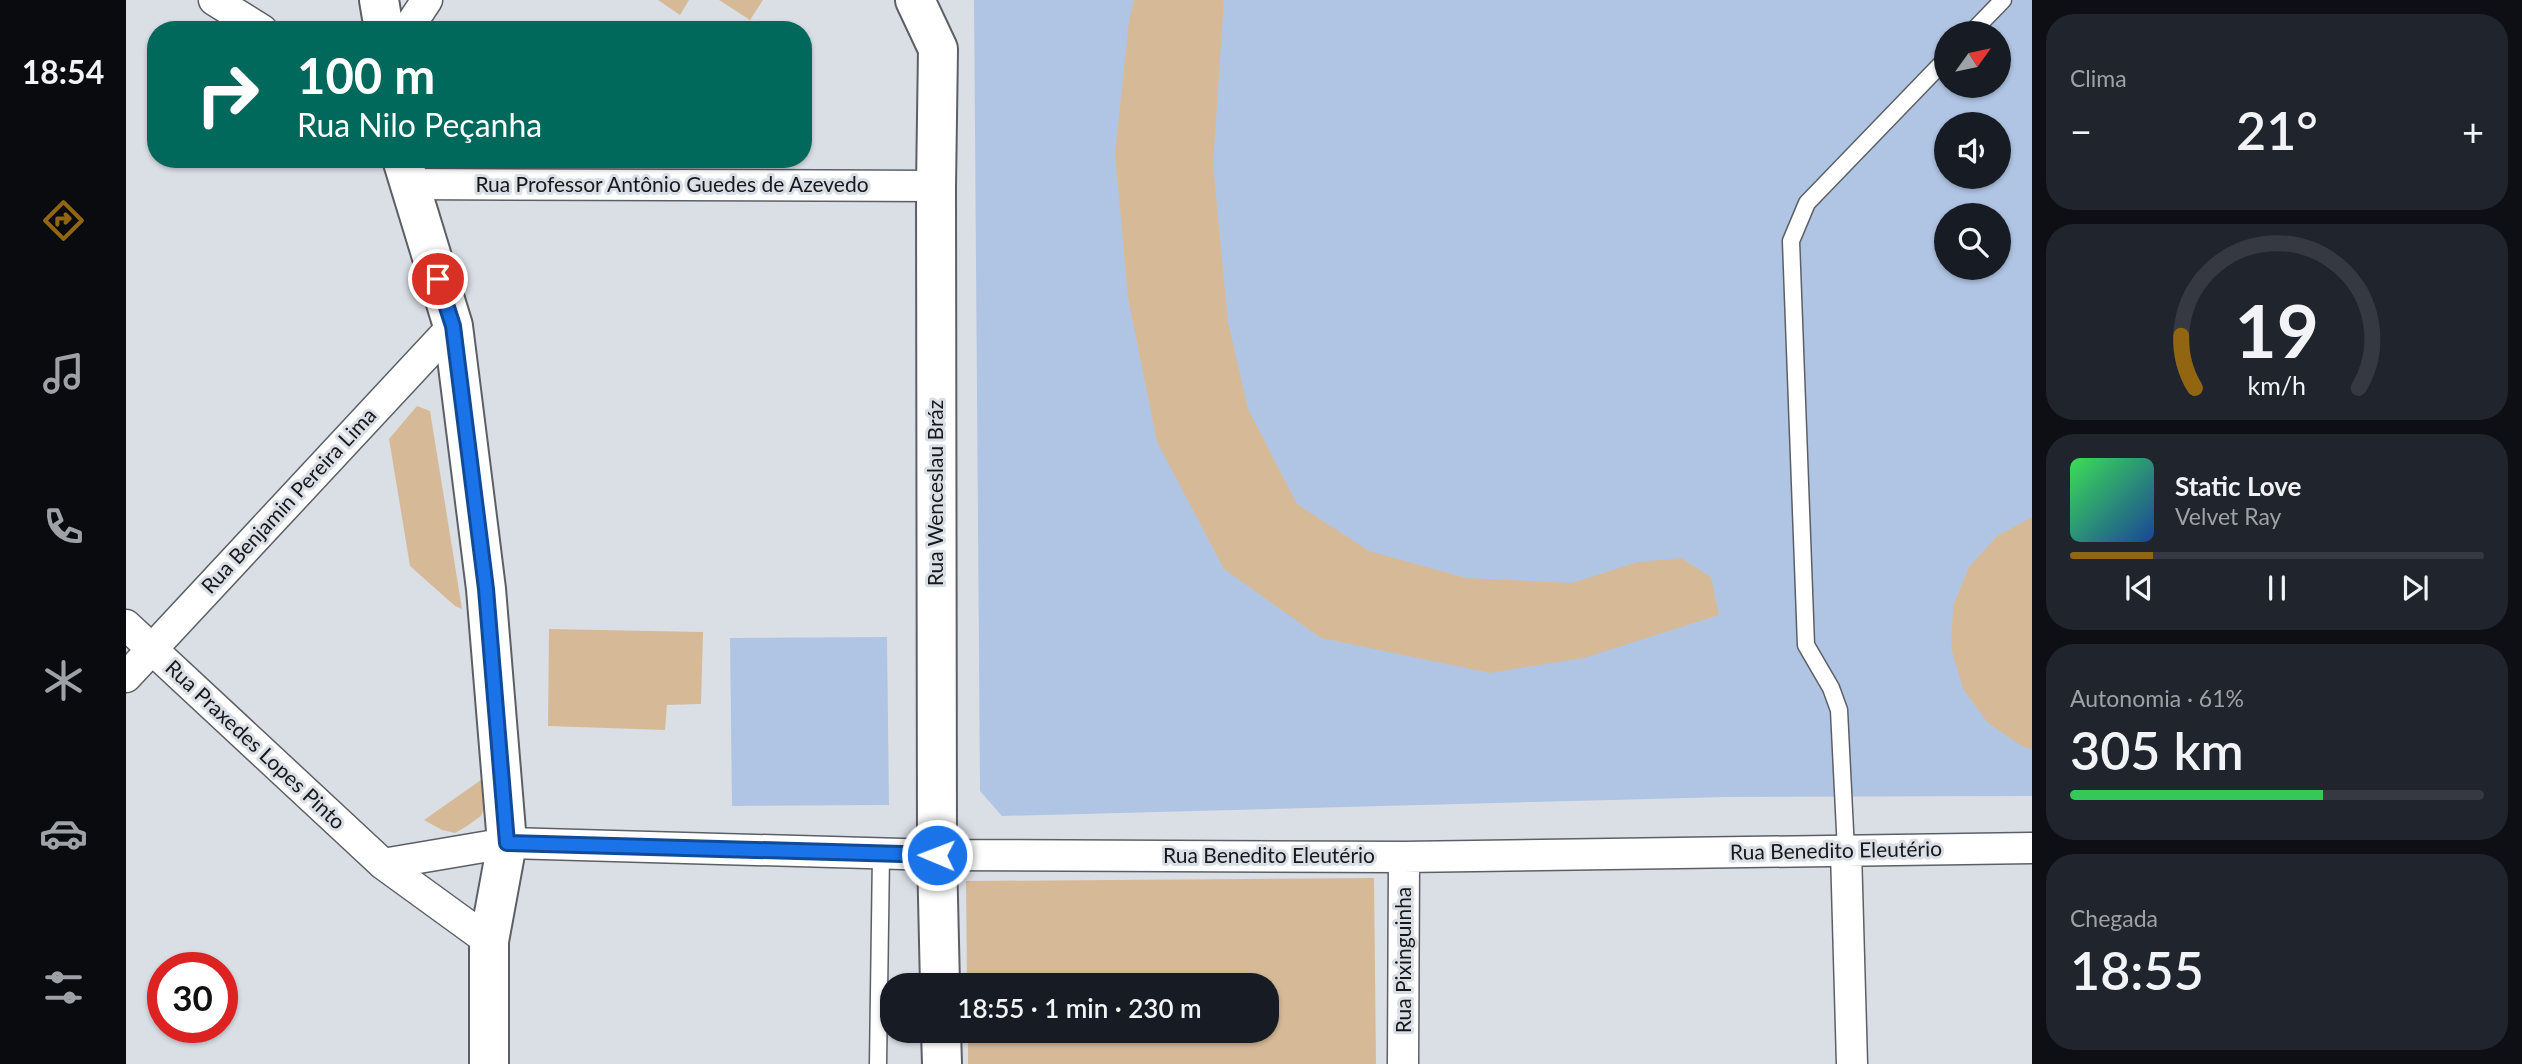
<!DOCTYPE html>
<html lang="pt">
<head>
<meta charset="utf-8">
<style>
	:root { --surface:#171b24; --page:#20242c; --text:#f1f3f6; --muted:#9ea1a6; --line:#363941; --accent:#926511 }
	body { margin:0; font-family:Lato,sans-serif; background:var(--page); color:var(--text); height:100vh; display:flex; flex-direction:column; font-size:26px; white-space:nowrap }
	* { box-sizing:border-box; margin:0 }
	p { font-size:23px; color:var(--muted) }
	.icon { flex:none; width:38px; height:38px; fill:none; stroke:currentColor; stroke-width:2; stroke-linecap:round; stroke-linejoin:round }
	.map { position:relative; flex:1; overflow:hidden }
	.sheet { display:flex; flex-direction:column; gap:14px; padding:14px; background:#0d0f14; width:490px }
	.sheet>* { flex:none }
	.banner { position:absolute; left:21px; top:21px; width:665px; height:147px; border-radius:28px; box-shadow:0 2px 5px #0004; background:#00695c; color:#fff; overflow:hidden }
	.needle { width:46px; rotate:57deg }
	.controls { position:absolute; left:1808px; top:21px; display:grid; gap:14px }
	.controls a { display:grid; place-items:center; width:77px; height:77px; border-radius:50%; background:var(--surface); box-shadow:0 2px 5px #0004; font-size:35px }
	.speed { position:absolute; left:21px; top:952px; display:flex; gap:14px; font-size:35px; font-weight:700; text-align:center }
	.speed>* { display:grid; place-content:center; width:91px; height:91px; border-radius:50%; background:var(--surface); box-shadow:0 2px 5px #0004; line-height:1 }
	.speed .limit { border:10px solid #d22; background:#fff; color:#111 }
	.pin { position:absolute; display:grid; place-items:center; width:60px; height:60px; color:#fff; margin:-30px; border:4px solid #fff; border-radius:50%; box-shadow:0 2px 7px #0007 }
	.me { position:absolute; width:77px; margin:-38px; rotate:271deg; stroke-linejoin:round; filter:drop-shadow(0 0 5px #0008) }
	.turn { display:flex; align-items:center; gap:24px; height:147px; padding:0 35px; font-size:32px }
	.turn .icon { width:91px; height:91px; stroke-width:2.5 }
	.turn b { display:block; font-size:49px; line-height:60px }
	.big { font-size:52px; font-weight:600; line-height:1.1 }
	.sheet .tile { flex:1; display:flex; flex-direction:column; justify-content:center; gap:10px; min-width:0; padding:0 24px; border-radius:28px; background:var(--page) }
	.sheet .dial { align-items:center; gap:0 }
	.dial svg { height:182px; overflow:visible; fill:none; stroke:var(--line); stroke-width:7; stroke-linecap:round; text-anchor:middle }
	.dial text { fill:var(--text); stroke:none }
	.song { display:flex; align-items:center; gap:21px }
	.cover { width:84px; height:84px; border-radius:10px; background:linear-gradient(135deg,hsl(130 70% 55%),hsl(220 70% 35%)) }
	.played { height:7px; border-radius:4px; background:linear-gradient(90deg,var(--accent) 20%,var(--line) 20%) }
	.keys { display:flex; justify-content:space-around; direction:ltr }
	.heat { display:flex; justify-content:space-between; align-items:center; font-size:38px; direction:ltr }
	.charge { height:10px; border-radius:5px; background:linear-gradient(90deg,#34c759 61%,var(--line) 0) }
	.trip { position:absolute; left:754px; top:973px; width:399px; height:70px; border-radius:28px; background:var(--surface); box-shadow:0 2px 5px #0004; font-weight:600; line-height:70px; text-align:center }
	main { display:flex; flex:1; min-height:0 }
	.tab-bar { display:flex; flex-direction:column; width:126px; justify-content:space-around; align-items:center; background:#090b0e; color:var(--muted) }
	.tab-bar .icon { width:49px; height:49px }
	.tab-bar .active { color:var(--accent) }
	.tab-bar b { font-size:32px; color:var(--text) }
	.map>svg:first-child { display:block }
</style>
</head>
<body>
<main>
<nav class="tab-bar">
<b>18:54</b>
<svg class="icon active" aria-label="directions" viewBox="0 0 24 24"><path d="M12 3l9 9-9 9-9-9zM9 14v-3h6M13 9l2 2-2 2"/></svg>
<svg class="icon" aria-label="music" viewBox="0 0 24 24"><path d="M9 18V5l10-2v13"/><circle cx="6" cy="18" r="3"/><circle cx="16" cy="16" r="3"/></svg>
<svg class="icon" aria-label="phone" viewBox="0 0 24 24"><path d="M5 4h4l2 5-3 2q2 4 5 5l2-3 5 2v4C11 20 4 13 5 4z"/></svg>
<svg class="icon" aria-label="climate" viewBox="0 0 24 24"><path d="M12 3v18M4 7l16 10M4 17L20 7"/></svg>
<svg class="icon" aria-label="car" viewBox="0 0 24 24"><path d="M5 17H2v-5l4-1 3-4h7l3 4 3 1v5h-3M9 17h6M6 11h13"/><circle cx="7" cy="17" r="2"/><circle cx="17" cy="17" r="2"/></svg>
<svg class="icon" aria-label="filters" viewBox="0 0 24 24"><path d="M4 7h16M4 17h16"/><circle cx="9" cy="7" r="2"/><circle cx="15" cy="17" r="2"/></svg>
</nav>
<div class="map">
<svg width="1906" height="1064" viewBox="0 0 1906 1064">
	<rect width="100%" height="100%" fill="#dadfe6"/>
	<!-- green -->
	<path fill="#b0c5e4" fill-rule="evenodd" d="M848,0H1906V796L1601,797L876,816L854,791ZM1820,33H1872V86H1820ZM1820,124H1872V177H1820ZM1820,215H1872V268H1820Z
		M761,637L763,805L606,806L604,638Z"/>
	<!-- building -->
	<path fill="#d6ba98" d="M532,0H563L554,15Z
		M593,0H637L624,20Z
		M1008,0H1098L1087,165L1102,322L1122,409L1171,504L1243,551L1340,578L1446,583L1512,562L1555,558L1585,577L1593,615L1458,658L1364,673L1195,638L1098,569L1031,442L1002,298L989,153L1003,21Z
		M291,406L304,411L336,609L329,606L284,566L263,439Z
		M1906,517V749L1897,747L1862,723L1837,689L1825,648L1827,606L1843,567L1871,536Z
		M423,629L577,632L575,704L541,705L539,730L422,726Z
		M362,775L361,801L355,816L341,826L329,833L316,830L298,820Z
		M1248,878L1250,1064H842V1031H1141V985H841L840,881Z"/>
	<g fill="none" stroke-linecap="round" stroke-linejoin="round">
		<defs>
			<path id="lane" d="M1845,33L1877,0
				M1720,851L1713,710L1705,688L1680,645L1665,241L1681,203L1820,59
				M752,1064L755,854"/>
			<path id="street" d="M88,0L136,30
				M281,30L301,0
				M282,184L810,186
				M0,625L257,864L363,941
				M0,677L327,326
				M1720,851L1726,1064
				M257,864L381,843L811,855L1278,857L1906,848
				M1277,1064L1278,857"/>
			<path id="secondary" d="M253,0L258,30
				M789,0L812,49L810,186L811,855L814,985
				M276,159L327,326L360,589L381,843L363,941V1064
				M815,1031L816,1064"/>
		</defs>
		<!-- lane casing -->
		<use href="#lane" stroke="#5c6065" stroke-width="19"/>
		<!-- street casing -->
		<use href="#street" stroke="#5c6065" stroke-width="33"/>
		<!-- secondary casing -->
		<use href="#secondary" stroke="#5c6065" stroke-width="42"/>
		<!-- lane -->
		<use href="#lane" stroke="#fff" stroke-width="16"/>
		<!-- street -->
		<use href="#street" stroke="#fff" stroke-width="30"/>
		<!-- secondary -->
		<use href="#secondary" stroke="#fff" stroke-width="38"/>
	</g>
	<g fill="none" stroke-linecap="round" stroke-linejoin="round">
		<defs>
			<path id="route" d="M312,279L327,326L360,589L381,843L811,855"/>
		</defs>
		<!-- route casing -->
		<use href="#route" stroke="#114b97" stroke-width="18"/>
		<!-- route -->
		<use href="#route" stroke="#1a73e8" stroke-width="12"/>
	</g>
	<g text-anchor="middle" stroke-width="6" stroke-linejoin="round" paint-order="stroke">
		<!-- street labels -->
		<g font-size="21" fill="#17181a" stroke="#dadfe6">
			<text x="546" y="192">Rua Professor Antônio Guedes de Azevedo</text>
			<text transform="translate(810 493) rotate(-90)" y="7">Rua Wenceslau Bráz</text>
			<text transform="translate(163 501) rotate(-47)" y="7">Rua Benjamin Pereira Lima</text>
			<text transform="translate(129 745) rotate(43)" y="7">Rua Praxedes Lopes Pinto</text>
			<text transform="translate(1710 851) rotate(-1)" y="7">Rua Benedito Eleutério</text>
			<text x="1143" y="863">Rua Benedito Eleutério</text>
			<text transform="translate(1278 960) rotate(-90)" y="7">Rua Pixinguinha</text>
		</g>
	</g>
</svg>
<div class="controls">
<a><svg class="needle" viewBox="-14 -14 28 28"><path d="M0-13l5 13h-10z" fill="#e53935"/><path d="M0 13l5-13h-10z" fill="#9ea1a6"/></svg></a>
<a><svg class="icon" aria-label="sound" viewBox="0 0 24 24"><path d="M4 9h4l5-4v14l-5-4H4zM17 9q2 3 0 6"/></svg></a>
<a><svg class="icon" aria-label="search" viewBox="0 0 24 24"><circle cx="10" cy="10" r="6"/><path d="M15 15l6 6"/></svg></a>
</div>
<div class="speed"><div class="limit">30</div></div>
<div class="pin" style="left:312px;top:279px;background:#d93025"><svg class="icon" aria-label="arrive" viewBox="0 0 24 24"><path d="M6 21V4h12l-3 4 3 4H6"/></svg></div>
<svg class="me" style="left:811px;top:855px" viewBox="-20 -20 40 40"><circle r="17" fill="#1a73e8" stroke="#fff" stroke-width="3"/><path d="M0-11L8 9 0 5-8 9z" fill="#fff"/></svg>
<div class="trip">18:55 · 1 min · 230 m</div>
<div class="banner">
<div class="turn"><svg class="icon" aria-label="right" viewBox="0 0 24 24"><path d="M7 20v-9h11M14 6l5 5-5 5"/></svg><div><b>100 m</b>Rua Nilo Peçanha</div></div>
</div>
</div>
<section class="sheet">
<div class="tile"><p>Clima</p>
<div class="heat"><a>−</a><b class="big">21°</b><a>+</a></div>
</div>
<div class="tile dial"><svg viewBox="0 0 100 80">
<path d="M14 69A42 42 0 1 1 86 69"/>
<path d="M14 69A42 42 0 0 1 8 46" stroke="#926511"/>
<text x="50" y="56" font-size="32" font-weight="700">19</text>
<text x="50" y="72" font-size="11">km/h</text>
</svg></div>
<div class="tile">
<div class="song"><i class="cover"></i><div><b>Static Love</b><p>Velvet Ray</p></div></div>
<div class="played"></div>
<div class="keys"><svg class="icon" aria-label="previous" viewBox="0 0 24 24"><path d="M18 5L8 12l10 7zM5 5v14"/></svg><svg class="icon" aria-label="pause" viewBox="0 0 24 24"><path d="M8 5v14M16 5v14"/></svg><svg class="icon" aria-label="next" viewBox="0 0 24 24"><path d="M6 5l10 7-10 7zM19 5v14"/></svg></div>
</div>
<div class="tile"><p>Autonomia · 61%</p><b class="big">305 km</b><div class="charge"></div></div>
<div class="tile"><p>Chegada</p><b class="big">18:55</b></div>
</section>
</main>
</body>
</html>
